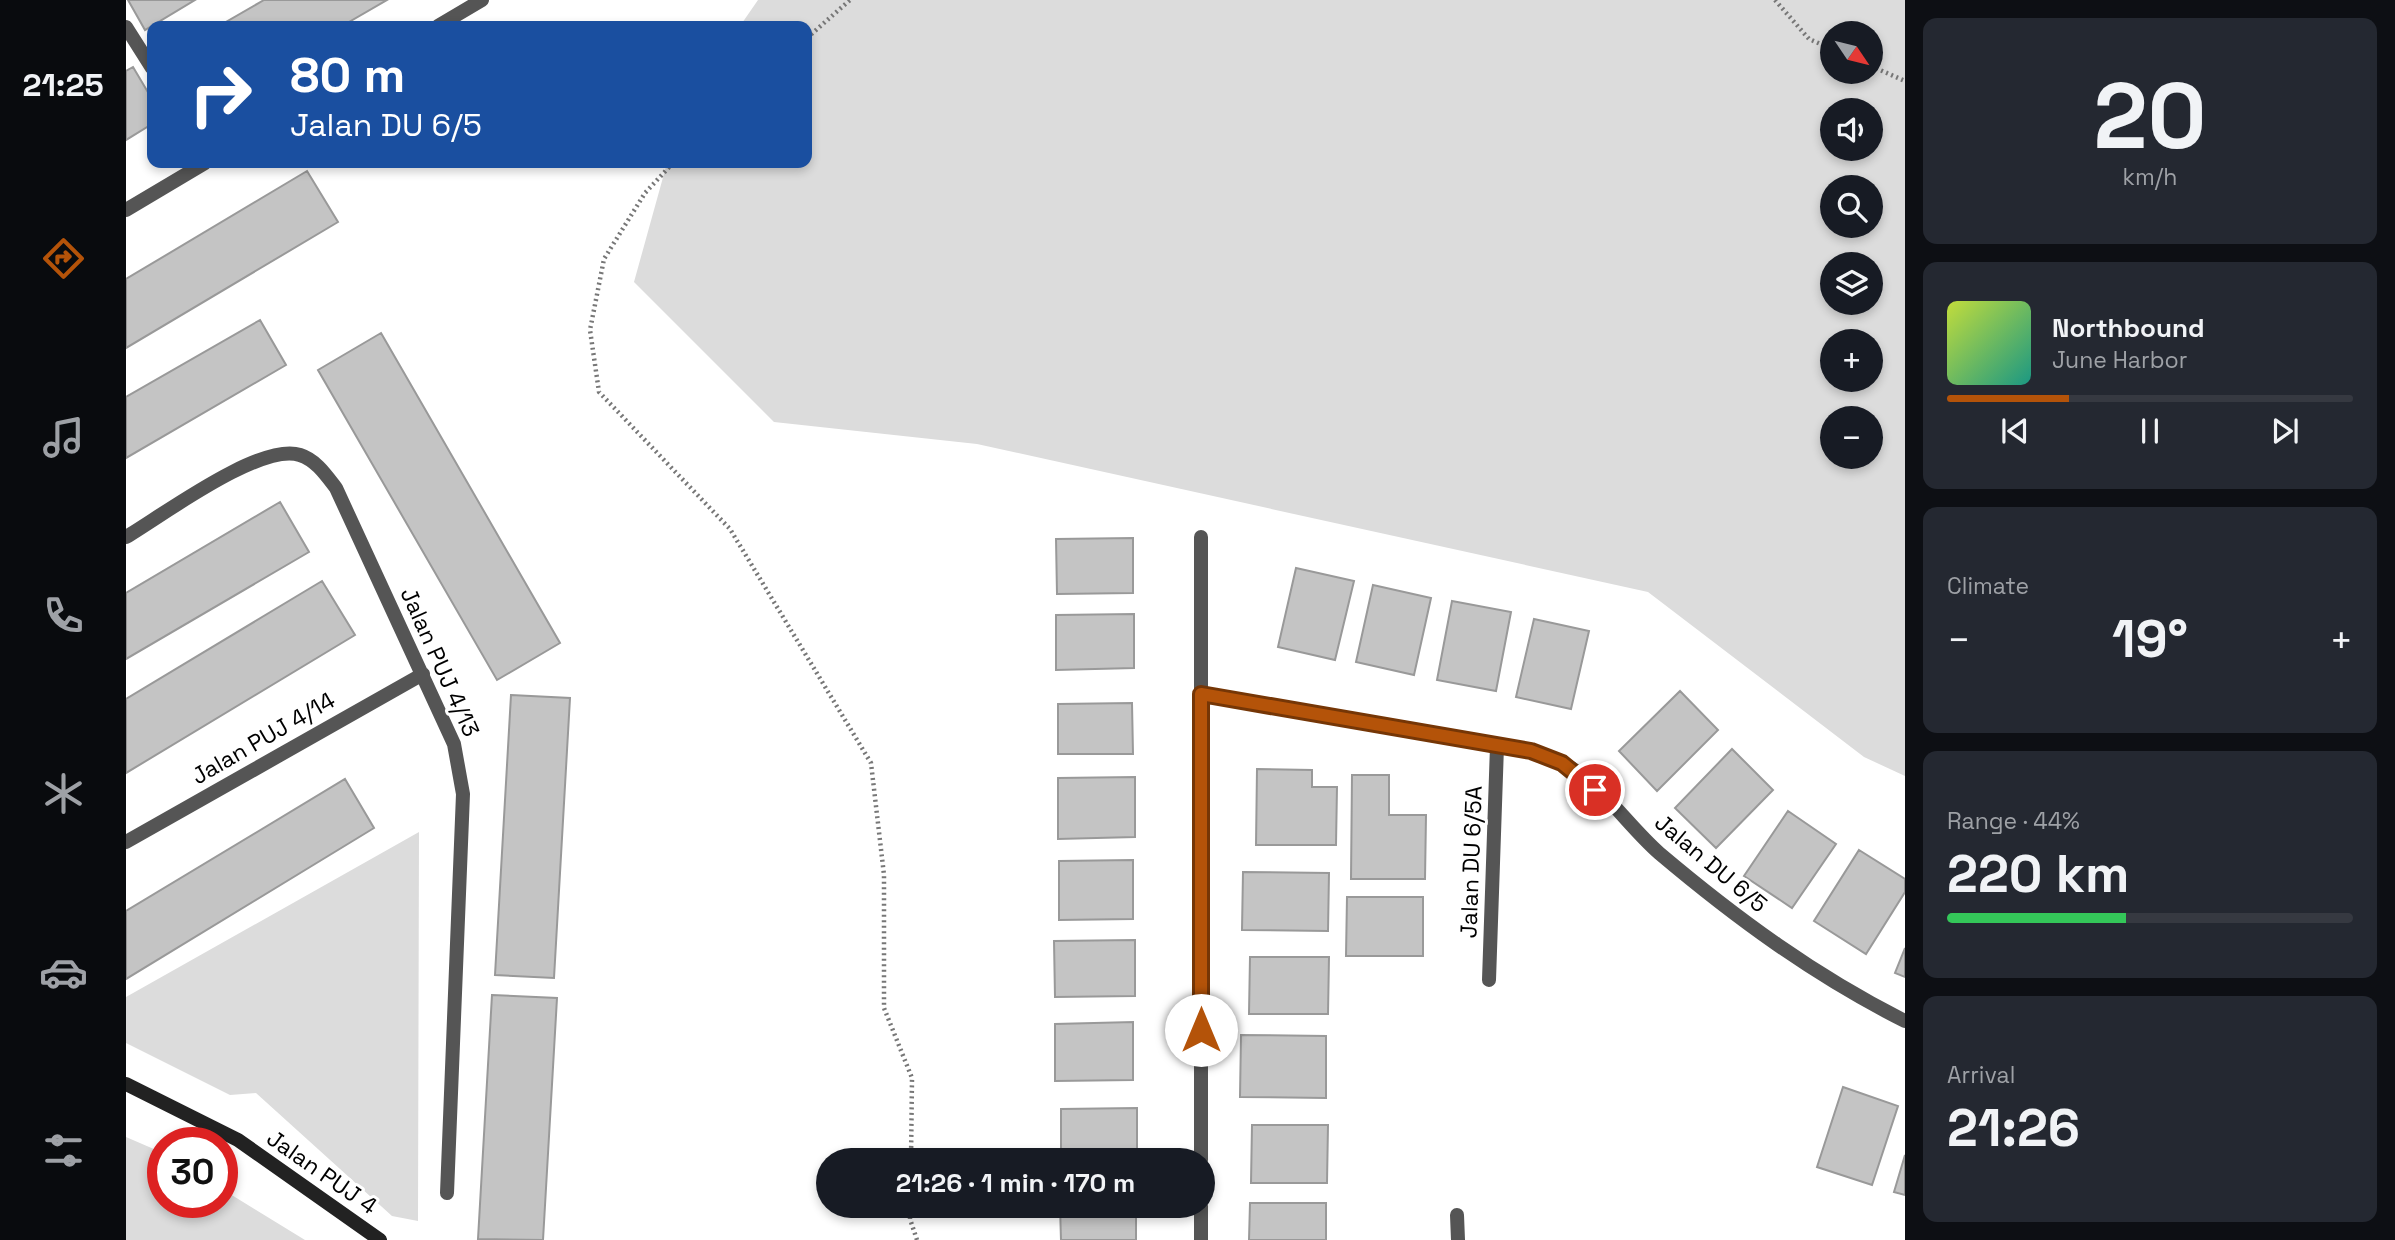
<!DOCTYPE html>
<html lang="en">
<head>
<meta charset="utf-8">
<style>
	:root { --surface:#171b24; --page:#242831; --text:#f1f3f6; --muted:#9ea1a6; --line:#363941; --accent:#b45309 }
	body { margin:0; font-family:"Space Grotesk",sans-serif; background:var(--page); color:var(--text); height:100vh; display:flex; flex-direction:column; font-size:26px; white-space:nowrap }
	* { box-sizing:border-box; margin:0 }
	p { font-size:23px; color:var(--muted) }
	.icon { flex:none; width:38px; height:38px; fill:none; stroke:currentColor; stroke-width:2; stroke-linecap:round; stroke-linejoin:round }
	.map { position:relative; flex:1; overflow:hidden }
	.side { display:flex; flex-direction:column; gap:18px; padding:18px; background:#0d0f14; width:490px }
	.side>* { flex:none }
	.banner { position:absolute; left:21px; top:21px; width:665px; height:147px; border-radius:14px; box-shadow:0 4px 10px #0003; background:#1a4fa0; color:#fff; overflow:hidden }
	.needle { width:46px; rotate:125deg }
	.tools { position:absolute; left:1694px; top:21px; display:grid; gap:14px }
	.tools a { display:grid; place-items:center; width:63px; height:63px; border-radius:50%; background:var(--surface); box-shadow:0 4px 10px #0003; font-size:35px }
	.speed { position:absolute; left:21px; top:1127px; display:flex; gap:14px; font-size:35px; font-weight:700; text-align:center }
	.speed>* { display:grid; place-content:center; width:91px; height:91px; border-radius:50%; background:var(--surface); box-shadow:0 4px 10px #0003; line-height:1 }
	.speed .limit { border:10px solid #d22; background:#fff; color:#111 }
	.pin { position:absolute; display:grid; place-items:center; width:60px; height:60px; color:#fff; margin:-30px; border:4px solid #fff; border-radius:50%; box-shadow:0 2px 7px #0007 }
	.me { position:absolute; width:77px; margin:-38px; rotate:0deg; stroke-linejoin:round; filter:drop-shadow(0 0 5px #0008) }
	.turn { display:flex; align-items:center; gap:24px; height:147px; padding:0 28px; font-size:32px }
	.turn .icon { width:91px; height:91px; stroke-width:2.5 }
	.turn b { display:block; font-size:49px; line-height:60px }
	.big { font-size:52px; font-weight:700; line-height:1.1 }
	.side .tile { flex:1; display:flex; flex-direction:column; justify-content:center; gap:10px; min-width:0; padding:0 24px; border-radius:14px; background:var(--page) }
	.side .dial { align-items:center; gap:0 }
	.dial b { font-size:91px; line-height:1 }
	.song { display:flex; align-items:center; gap:21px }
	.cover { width:84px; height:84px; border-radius:10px; background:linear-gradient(135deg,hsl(70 70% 55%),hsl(170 70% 35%)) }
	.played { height:7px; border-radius:4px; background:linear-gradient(90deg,var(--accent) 30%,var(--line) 30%) }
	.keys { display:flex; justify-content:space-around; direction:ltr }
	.heat { display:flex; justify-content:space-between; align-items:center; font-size:38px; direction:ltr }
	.charge { height:10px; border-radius:5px; background:linear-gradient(90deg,#34c759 44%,var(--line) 0) }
	.trip { position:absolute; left:690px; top:1148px; width:399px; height:70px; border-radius:35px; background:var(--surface); box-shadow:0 4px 10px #0003; font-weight:700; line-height:70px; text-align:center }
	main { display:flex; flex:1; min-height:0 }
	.tabs { display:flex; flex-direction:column; width:126px; justify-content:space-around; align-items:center; background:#090b0e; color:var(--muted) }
	.tabs .icon { width:49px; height:49px }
	.tabs .active { color:var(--accent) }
	.tabs b { font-size:32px; color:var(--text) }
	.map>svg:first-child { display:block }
</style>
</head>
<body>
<main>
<nav class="tabs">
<b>21:25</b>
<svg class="icon active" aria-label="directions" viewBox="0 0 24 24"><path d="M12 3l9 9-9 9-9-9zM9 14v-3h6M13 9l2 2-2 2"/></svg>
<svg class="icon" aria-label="music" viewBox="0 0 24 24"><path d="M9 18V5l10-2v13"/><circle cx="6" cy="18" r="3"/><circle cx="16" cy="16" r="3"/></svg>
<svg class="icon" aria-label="phone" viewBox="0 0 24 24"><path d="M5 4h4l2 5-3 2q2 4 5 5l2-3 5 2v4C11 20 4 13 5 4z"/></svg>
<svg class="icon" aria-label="climate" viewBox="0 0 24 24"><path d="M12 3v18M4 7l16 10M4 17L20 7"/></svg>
<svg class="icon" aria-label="car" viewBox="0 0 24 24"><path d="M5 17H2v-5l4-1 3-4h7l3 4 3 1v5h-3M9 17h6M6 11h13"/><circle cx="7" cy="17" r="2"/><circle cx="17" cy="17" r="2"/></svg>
<svg class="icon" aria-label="filters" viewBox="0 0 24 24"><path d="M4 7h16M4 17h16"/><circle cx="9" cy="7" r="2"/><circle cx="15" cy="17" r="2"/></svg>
</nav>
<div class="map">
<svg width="1779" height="1240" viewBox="0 0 1779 1240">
	<rect width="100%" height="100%" fill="#fff"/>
	<!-- green -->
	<path fill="#dcdcdc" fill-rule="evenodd" d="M632,0H1779V776L1738,757L1522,592L851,444L648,422L508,282L541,163H681V26H614ZM1706,33H1745V72H1706ZM1706,110H1745V149H1706ZM1706,187H1745V226H1706ZM1706,264H1745V303H1706ZM1706,341H1745V380H1706ZM1706,418H1745V457H1706Z
		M293,832L292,1221L266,1216L130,1093L104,1095L0,1043V997Z
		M0,1137L37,1153V1202H96V1189L179,1240H0Z"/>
	<!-- building -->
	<path fill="#c4c4c4" stroke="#999" stroke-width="2" d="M2,0H69L19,30Z
		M138,0H261L216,26H93Z
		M7,67L26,99V124L0,140V71Z
		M181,171L212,222L0,348V279Z
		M134,320L160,365L0,458V397Z
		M255,333L434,643L371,680L192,370Z
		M154,502L183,552L0,659V593Z
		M1007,538V593L931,594L930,539Z
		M1170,568L1228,581L1209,660L1152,647Z
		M196,581L229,635L0,773V699Z
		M1247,585L1305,598L1288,675L1230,662Z
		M1326,601L1385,612L1370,691L1311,680Z
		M1008,614V668L930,670V615Z
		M1408,619L1463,631L1445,709L1390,697Z
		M1554,691L1592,730L1531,791L1493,751Z
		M385,695L444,698L428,978L369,975Z
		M1006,703L1007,754H932V704Z
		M1606,749L1647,790L1590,848L1549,808Z
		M1131,769L1186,770V787H1211L1210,845H1130Z
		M1226,775H1263V815H1300L1299,879H1225Z
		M1009,777V837L932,839V778Z
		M219,779L248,828L0,979V911Z
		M1662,811L1710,844L1666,908L1618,876Z
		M1733,850L1779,879V892L1740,954L1688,921Z
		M1007,860V919L933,920V861Z
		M1117,872L1203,873L1202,931L1116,930Z
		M1221,897H1297V956H1220Z
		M1009,940V996L929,997L928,941Z
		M1779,948V977L1769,973Z
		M1124,957H1203L1202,1014H1123Z
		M366,995L431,998L417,1240L352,1239Z
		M1007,1022V1080L929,1081V1024Z
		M1115,1035L1200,1036V1098L1114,1097Z
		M1717,1087L1772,1106L1746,1185L1691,1167Z
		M1011,1108V1158L935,1160V1109Z
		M1126,1125H1202L1201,1183H1125Z
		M1779,1155V1195L1768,1192Z
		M1124,1203H1200V1240H1123Z
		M934,1206H1010V1240H935Z"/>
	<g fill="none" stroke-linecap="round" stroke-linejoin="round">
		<!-- path -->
		<path stroke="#777" stroke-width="4.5" stroke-dasharray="2 3.5" stroke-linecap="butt" d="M1649,0L1683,39L1706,49
			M681,38L724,0
			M1745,66L1779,81
			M547,163L519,193L478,259L464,330L473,392L604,529L745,763L758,875V1008L786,1078L785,1160
			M784,1206V1219L791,1240"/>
		<!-- lane -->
		<path stroke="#555" stroke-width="14" d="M0,27L26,68"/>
		<!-- street -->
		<path stroke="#555" stroke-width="14" d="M312,26L356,0
			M0,210L79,163
			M0,537C37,515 135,442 174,455C190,460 200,475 210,488L328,744L337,794L321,1193
			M1075,537V1160
			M1075,694L1405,751C1415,755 1426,758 1435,762C1474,782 1501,825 1533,853C1610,918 1689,976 1779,1021
			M0,842L297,674
			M1363,980L1371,746
			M1075,1206V1240
			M1331,1215L1332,1240"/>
		<!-- secondary -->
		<path stroke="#222" stroke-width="14" d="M0,1084L112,1140L254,1240"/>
	</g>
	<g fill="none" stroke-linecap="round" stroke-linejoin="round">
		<defs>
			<path id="route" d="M1075,1030V694L1405,751L1436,763L1469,790"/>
		</defs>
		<!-- route casing -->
		<use href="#route" stroke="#753606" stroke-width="18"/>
		<!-- route -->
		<use href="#route" stroke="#b45309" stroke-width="12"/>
	</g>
	<g text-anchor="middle" stroke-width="6" stroke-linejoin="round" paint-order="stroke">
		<!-- street labels -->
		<g font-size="23" fill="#000" stroke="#fff">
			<text transform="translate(314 662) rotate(66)" y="8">Jalan PUJ 4/13</text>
			<text transform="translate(137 738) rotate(-30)" y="8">Jalan PUJ 4/14</text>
			<text transform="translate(1345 862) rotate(-88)" y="8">Jalan DU 6/5A</text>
			<text transform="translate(1585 863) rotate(40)" y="8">Jalan DU 6/5</text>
			<text transform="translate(196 1172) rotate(35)" y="8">Jalan PUJ 4</text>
		</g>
	</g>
</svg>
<div class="tools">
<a><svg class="needle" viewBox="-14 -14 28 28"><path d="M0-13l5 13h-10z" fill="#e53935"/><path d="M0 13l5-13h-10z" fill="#9ea1a6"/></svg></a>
<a><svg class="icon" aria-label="sound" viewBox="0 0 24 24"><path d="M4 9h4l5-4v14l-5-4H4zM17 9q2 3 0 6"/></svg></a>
<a><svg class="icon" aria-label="search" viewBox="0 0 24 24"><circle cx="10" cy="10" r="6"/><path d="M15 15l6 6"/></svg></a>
<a><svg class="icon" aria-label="layers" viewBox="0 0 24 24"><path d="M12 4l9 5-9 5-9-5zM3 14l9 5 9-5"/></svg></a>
<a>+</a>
<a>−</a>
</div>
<div class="speed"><div class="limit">30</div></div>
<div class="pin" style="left:1469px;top:790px;background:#d93025"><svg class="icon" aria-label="arrive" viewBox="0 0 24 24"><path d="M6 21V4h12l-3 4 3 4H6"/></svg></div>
<svg class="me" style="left:1075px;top:1030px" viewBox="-20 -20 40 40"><circle r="19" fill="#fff"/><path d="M0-13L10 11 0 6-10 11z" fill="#b45309"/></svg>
<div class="trip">21:26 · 1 min · 170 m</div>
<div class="banner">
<div class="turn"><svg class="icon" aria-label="right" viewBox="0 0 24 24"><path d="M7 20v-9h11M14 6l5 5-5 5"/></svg><div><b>80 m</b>Jalan DU 6/5</div></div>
</div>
</div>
<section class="side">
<div class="tile dial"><b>20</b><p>km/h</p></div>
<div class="tile">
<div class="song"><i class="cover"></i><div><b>Northbound</b><p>June Harbor</p></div></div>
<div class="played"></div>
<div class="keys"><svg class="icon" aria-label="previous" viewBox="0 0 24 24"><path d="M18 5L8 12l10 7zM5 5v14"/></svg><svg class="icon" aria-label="pause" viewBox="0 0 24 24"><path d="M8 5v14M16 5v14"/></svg><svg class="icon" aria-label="next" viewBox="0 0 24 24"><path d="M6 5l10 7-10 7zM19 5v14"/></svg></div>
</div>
<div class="tile"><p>Climate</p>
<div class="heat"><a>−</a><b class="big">19°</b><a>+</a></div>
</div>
<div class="tile"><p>Range · 44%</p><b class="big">220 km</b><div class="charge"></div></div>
<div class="tile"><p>Arrival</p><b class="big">21:26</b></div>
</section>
</main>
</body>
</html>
